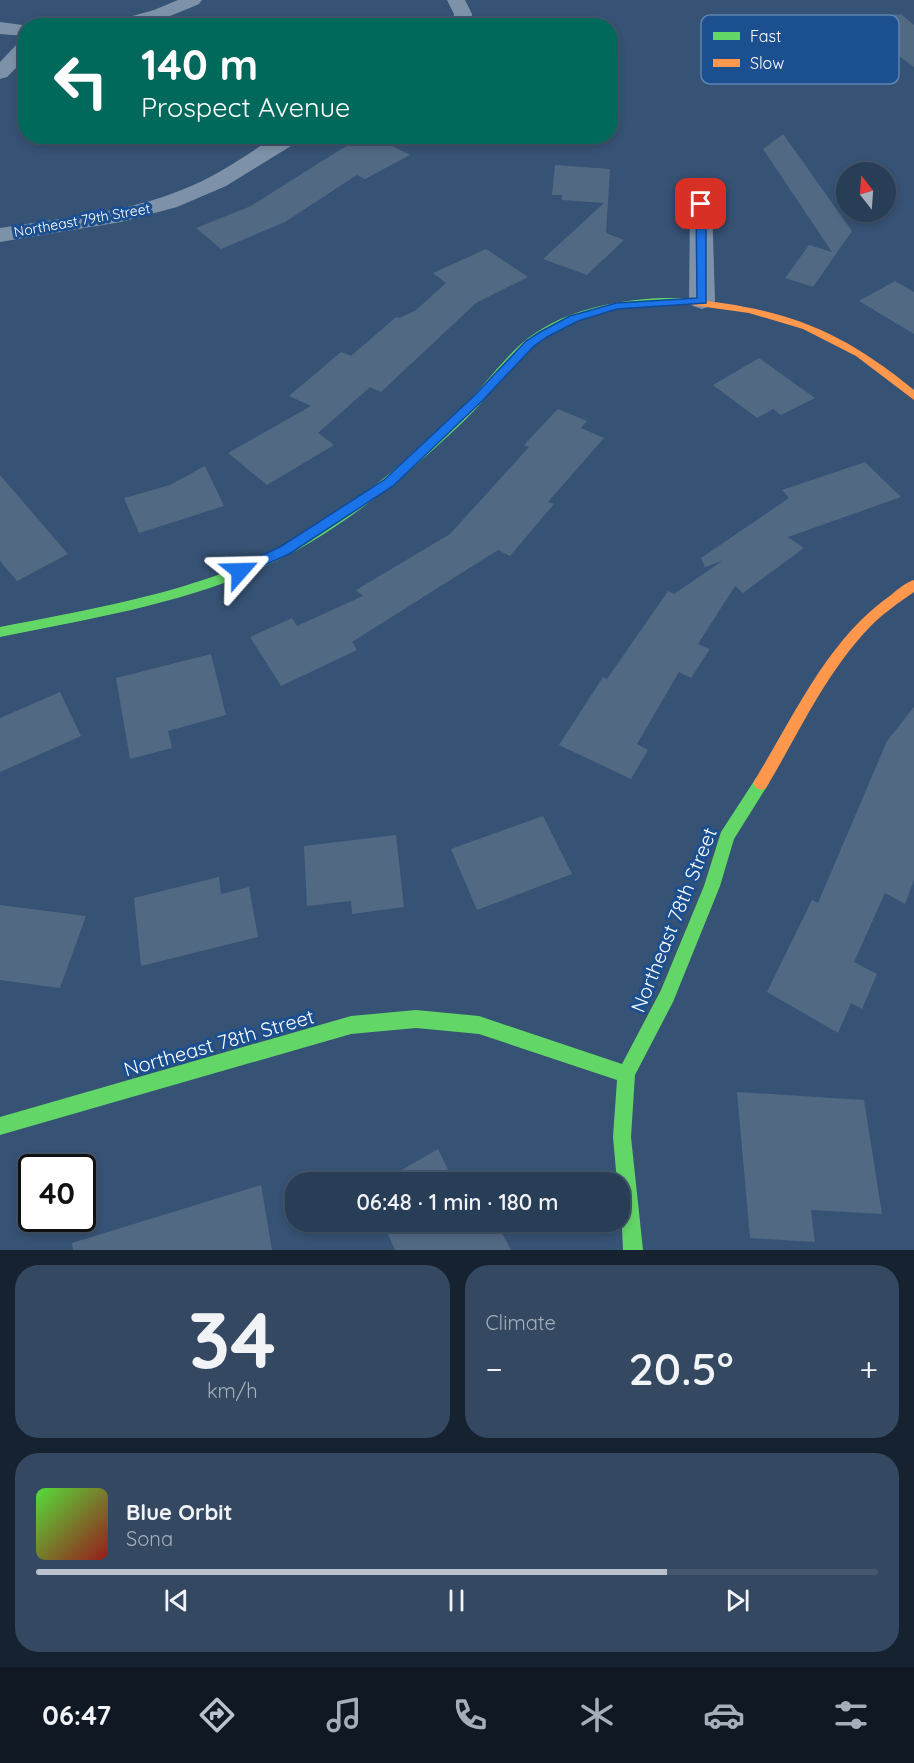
<!DOCTYPE html>
<html lang="en">
<head>
<meta charset="utf-8">
<style>
	:root { --surface:#283e57; --page:#344961; --text:#f1f3f6; --muted:#a5aeba; --line:#44576d; --accent:#b9c2ce }
	body { margin:0; font-family:Quicksand,sans-serif; background:var(--page); color:var(--text); height:100vh; display:flex; flex-direction:column; font-size:22px; white-space:nowrap }
	* { box-sizing:border-box; margin:0 }
	p { font-size:20px; color:var(--muted) }
	.icon { flex:none; width:33px; height:33px; fill:none; stroke:currentColor; stroke-width:2; stroke-linecap:round; stroke-linejoin:round }
	.map { position:relative; height:1250px; overflow:hidden }
	.panel { display:flex; flex-direction:column; gap:15px; padding:15px; background:#162230; flex:1 }
	.panel>* { flex:none }
	.banner { position:absolute; left:18px; top:18px; width:600px; height:126px; border-radius:24px; box-shadow:0 3px 9px #0003,0 0 0 2px var(--line); background:#00695c; color:#fff; overflow:hidden }
	.needle { width:39px; rotate:343deg }
	.tools { position:absolute; left:836px; top:162px; display:grid; gap:12px }
	.tools a { display:grid; place-items:center; width:60px; height:60px; border-radius:50%; background:var(--surface); box-shadow:0 3px 9px #0003,0 0 0 2px var(--line); font-size:30px }
	.speed { position:absolute; left:18px; top:1154px; display:flex; gap:12px; font-size:30px; font-weight:700; text-align:center }
	.speed>* { display:grid; place-content:center; width:78px; height:78px; border-radius:50%; background:var(--surface); box-shadow:0 3px 9px #0003,0 0 0 2px var(--line); line-height:1 }
	.speed .limit { border:3px solid #111; border-radius:9px; background:#fff; color:#111 }
	.pin { position:absolute; display:grid; place-items:center; width:51px; height:51px; color:#fff; margin:-26px; border-radius:12px; box-shadow:0 3px 9px #0006 }
	.me { position:absolute; width:66px; margin:-33px; rotate:65deg; stroke-linejoin:round; filter:drop-shadow(0 0 4px #0008) }
	.turn { display:flex; align-items:center; gap:21px; height:126px; padding:0 24px; font-size:27px }
	.turn .icon { width:78px; height:78px; stroke-width:2.5 }
	.turn b { display:block; font-size:42px; line-height:51px }
	.big { font-size:45px; font-weight:600; line-height:1.1 }
	.panel .widget { flex:1; display:flex; flex-direction:column; justify-content:center; gap:9px; min-width:0; padding:0 21px; border-radius:24px; background:var(--page) }
	.panel .dial { align-items:center; gap:0 }
	.dial b { font-size:78px; line-height:1 }
	.song { display:flex; align-items:center; gap:18px }
	.cover { width:72px; height:72px; border-radius:9px; background:linear-gradient(135deg,hsl(110 70% 55%),hsl(0 70% 35%)) }
	.played { height:6px; border-radius:3px; background:linear-gradient(90deg,var(--accent) 75%,var(--line) 75%) }
	.keys { display:flex; justify-content:space-around; direction:ltr }
	.heat { display:flex; justify-content:space-between; align-items:center; font-size:33px; direction:ltr }
	.panel .tiles { flex:1; display:grid; gap:15px; grid-template-columns:1fr 1fr }
	.widget:last-child { grid-column:span 2 }
	.trip { position:absolute; left:285px; top:1172px; width:345px; height:60px; border-radius:24px; background:var(--surface); box-shadow:0 3px 9px #0003,0 0 0 2px var(--line); font-weight:600; line-height:60px; text-align:center }
	.menu { display:flex; height:96px; justify-content:space-around; align-items:center; background:#101923; color:var(--muted) }
	.menu .icon { width:42px; height:42px }
	.menu .active { color:var(--accent) }
	.menu b { font-size:27px; color:var(--text) }
	.map>svg:first-child { display:block }
</style>
</head>
<body>
<div class="map">
<svg width="914" height="1250" viewBox="0 0 914 1250">
	<rect width="100%" height="100%" fill="#365274"/>
	<!-- building -->
	<path fill="#526984" d="M901,14L914,25V67L862,28L876,27L866,17Z
		M783,134L852,231L813,287L785,278L809,245L832,252L763,149Z
		M362,136H373L410,155L365,179L357,175L285,222L221,249L196,228L251,206Z
		M555,165L610,169L606,233L624,240L587,275L543,259L604,203L562,200V195H552Z
		M486,249L528,277L476,303L381,392L370,387L318,433L334,445L267,485L228,453L311,406L289,396L341,352L351,356L396,317L399,318L415,311L446,283L433,273Z
		M895,281L914,292V334L859,301Z
		M759,358L815,398L781,415L773,409L757,418L713,385Z
		M558,409L587,421L581,428L604,438L548,502L554,504L510,556L498,550L352,642L357,650L281,686L250,637L292,618L297,626L363,596L356,590L450,534L529,447L524,445Z
		M865,462L901,497L788,537L804,548L743,593L735,586L698,644L710,649L691,678L679,672L637,744L648,750L631,779L559,745L603,677L607,679L668,591L674,594L722,561L705,567L701,558L789,498L782,490Z
		M205,466L224,506L139,533L124,498L170,485Z
		M0,475L68,554L17,581L0,561Z
		M211,654L226,715L168,731L172,748L130,759L116,678Z
		M60,692L81,736L0,772V718Z
		M914,707V880L905,904L885,893L854,962L877,974L862,1009L851,1003L838,1033L767,992L812,900L818,903L887,741Z
		M543,816L572,874L477,910L451,849Z
		M396,835L404,907L352,914L351,901L307,906L304,846Z
		M219,877L221,894L249,887L258,937L141,966L134,898Z
		M0,905L86,916L60,988L0,980Z
		M737,1092L864,1100L882,1214L811,1210L815,1242L750,1238Z
		M438,1149L454,1182H381Z
		M261,1185L272,1250H73L72,1243Z
		M382,1221H496L511,1250H395Z"/>
	<g fill="none" stroke-linecap="round" stroke-linejoin="round">
		<!-- street -->
		<path fill="#7d92a8" fill-rule="evenodd" d="M178,0H202L199,4C164,19 148,26 109,26L111,22L154,10Z
			M447,0H465L472,14L471,26H453L454,14Z
			M0,22L30,26H26V36L0,34Z
			M26,40V58L7,77L0,79V62L19,42Z
			M276,136H301L299,141L226,186L177,207L121,222L0,242V228C61,218 126,213 184,189C217,176 246,155 276,136Z
			M701,197L709,199L712,204L715,301L711,306L702,309L693,306L689,301L690,204L693,199Z"/>
		<!-- fast -->
		<path fill="#63d668" fill-rule="evenodd" d="M661,298H681L686,301L681,304C628,303 569,313 528,350C505,371 487,399 464,421C417,466 367,508 311,542C216,599 107,615 0,637V627C104,606 211,590 303,535C358,502 407,461 453,417C477,395 497,366 521,344C559,311 613,300 661,298Z
			M761,776L766,778L769,783L734,839L720,886L673,1002L635,1075L631,1137L643,1250H623L620,1182H617L613,1137L617,1080L479,1034L416,1028L351,1034L0,1135V1117L351,1016L416,1010L479,1016L622,1064L661,990L704,886L721,832L756,778Z"/>
		<!-- slow -->
		<path fill="#ff974d" fill-rule="evenodd" d="M681,298C781,308 836,326 914,390V400L856,356L803,329L749,313L677,303V299Z
			M914,580V592C898,603 881,615 868,629C825,674 798,735 766,788L761,790L756,788L753,783L756,778C795,714 828,639 891,595C898,589 905,583 914,580Z"/>
	</g>
	<!-- route -->
	<path fill="#1a73e8" stroke="#114b97" stroke-width="1.5" d="M701,201L706,204V303L617,309L578,321L547,337L534,346L483,400L393,486L289,554L245,574H236L234,571L236,567L280,547L384,480L475,395L526,341L540,332L570,316L616,303L697,298L696,204Z"/>
	<g text-anchor="middle" stroke-width="6" stroke-linejoin="round" paint-order="stroke">
		<!-- far-street labels -->
		<g font-size="14" fill="#fff" stroke="#1b4f8f">
			<text transform="translate(82 220) rotate(-10)" y="5">Northeast 79th Street</text>
		</g>
		<!-- near-street labels -->
		<g font-size="20" fill="#fff" stroke="#1b4f8f">
			<text transform="translate(674 920) rotate(-68)" y="7">Northeast 78th Street</text>
			<text transform="translate(219 1043) rotate(-16)" y="7">Northeast 78th Street</text>
		</g>
	</g>
	<!-- legend -->
	<rect x="701" y="15" width="198" height="69" rx="9" fill="#1b4f8f" stroke="#5f84b1" stroke-width="1.5"/>
	<rect x="713" y="32" width="27" height="8" fill="#63d668"/>
	<rect x="713" y="59" width="27" height="8" fill="#ff974d"/>
	<g font-size="16" fill="#fff">
		<text x="750" y="42">Fast</text>
		<text x="750" y="69">Slow</text>
	</g>
</svg>
<div class="tools">
<a><svg class="needle" viewBox="-14 -14 28 28"><path d="M0-13l5 13h-10z" fill="#e53935"/><path d="M0 13l5-13h-10z" fill="#a5aeba"/></svg></a>
</div>
<div class="speed"><div class="limit">40</div></div>
<div class="pin" style="left:701px;top:204px;background:#d93025"><svg class="icon" aria-label="arrive" viewBox="0 0 24 24"><path d="M6 21V4h12l-3 4 3 4H6"/></svg></div>
<svg class="me" style="left:240px;top:571px" viewBox="-20 -20 40 40"><path d="M0-17L14 15 0 8-14 15z" fill="#1a73e8" stroke="#fff" stroke-width="4"/></svg>
<div class="trip">06:48 · 1 min · 180 m</div>
<div class="banner">
<div class="turn"><svg class="icon" aria-label="left" viewBox="0 0 24 24"><path d="M17 20v-9H6M10 6l-5 5 5 5"/></svg><div><b>140 m</b>Prospect Avenue</div></div>
</div>
</div>
<section class="panel">
<div class="tiles">
<div class="widget dial"><b>34</b><p>km/h</p></div>
<div class="widget"><p>Climate</p>
<div class="heat"><a>−</a><b class="big">20.5°</b><a>+</a></div>
</div>
<div class="widget">
<div class="song"><i class="cover"></i><div><b>Blue Orbit</b><p>Sona</p></div></div>
<div class="played"></div>
<div class="keys"><svg class="icon" aria-label="previous" viewBox="0 0 24 24"><path d="M18 5L8 12l10 7zM5 5v14"/></svg><svg class="icon" aria-label="pause" viewBox="0 0 24 24"><path d="M8 5v14M16 5v14"/></svg><svg class="icon" aria-label="next" viewBox="0 0 24 24"><path d="M6 5l10 7-10 7zM19 5v14"/></svg></div>
</div>
</div>
</section>
<nav class="menu">
<b>06:47</b>
<svg class="icon active" aria-label="directions" viewBox="0 0 24 24"><path d="M12 3l9 9-9 9-9-9zM9 14v-3h6M13 9l2 2-2 2"/></svg>
<svg class="icon" aria-label="music" viewBox="0 0 24 24"><path d="M9 18V5l10-2v13"/><circle cx="6" cy="18" r="3"/><circle cx="16" cy="16" r="3"/></svg>
<svg class="icon" aria-label="phone" viewBox="0 0 24 24"><path d="M5 4h4l2 5-3 2q2 4 5 5l2-3 5 2v4C11 20 4 13 5 4z"/></svg>
<svg class="icon" aria-label="climate" viewBox="0 0 24 24"><path d="M12 3v18M4 7l16 10M4 17L20 7"/></svg>
<svg class="icon" aria-label="car" viewBox="0 0 24 24"><path d="M5 17H2v-5l4-1 3-4h7l3 4 3 1v5h-3M9 17h6M6 11h13"/><circle cx="7" cy="17" r="2"/><circle cx="17" cy="17" r="2"/></svg>
<svg class="icon" aria-label="filters" viewBox="0 0 24 24"><path d="M4 7h16M4 17h16"/><circle cx="9" cy="7" r="2"/><circle cx="15" cy="17" r="2"/></svg>
</nav>
</body>
</html>
